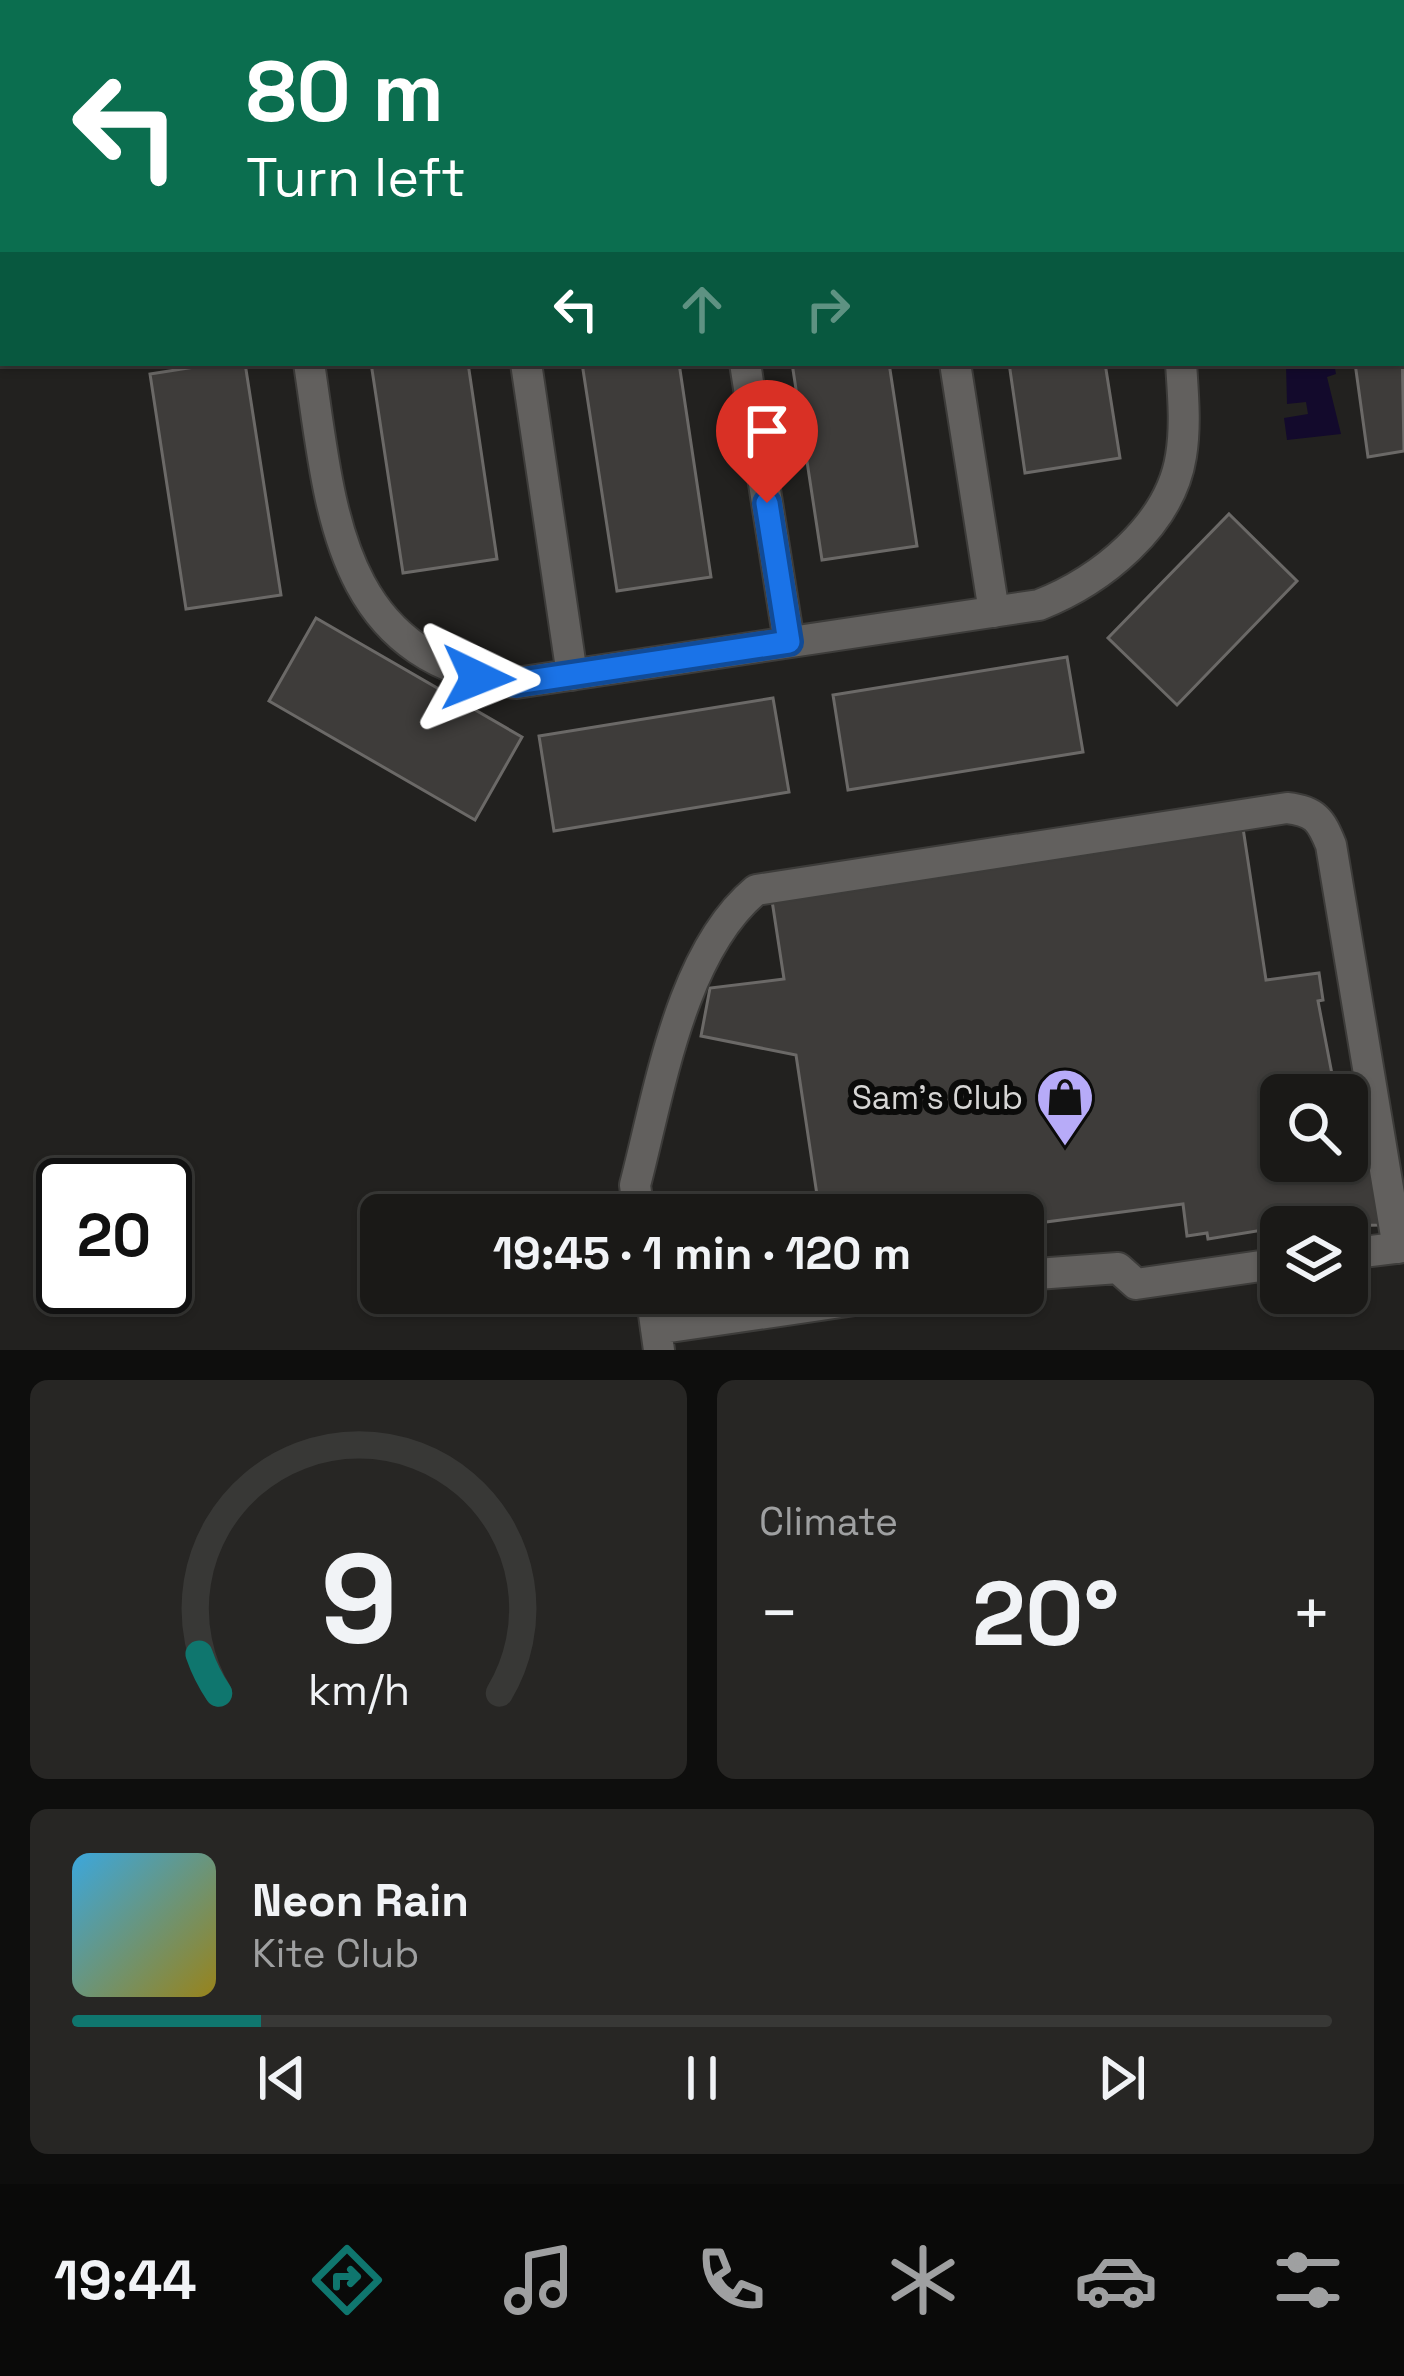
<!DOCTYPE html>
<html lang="en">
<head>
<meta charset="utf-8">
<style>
	:root { --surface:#1a1917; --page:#272624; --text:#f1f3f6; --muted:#9fa0a1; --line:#383836; --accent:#0f766e }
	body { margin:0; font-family:"Space Grotesk",sans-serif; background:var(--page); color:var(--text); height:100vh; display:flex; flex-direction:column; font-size:45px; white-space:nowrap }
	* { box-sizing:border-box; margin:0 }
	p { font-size:39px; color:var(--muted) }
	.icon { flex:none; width:66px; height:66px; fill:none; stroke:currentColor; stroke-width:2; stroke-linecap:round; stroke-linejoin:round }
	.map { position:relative; height:1350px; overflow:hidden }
	.sheet { display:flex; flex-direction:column; gap:30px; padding:30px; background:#0e0e0d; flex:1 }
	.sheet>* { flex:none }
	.top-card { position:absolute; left:0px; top:0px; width:1404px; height:366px; box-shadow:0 3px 9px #0004,0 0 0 3px var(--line); background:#0b6e4f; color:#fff; overflow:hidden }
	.tools { position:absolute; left:1260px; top:1074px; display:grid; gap:24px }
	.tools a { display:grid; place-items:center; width:108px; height:108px; border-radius:18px; background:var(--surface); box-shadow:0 3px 9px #0004,0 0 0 3px var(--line); font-size:60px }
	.speed { position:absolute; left:36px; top:1158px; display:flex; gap:24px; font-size:60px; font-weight:700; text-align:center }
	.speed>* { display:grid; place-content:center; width:156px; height:156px; border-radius:50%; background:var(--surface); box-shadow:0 3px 9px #0004,0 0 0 3px var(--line); line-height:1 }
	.speed .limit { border:6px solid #111; border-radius:18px; background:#fff; color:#111 }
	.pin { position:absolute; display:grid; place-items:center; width:102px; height:102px; color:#fff; margin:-123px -51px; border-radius:50% 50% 50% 0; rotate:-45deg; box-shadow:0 0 12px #0007 }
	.pin .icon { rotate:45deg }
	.me { position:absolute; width:132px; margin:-66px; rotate:92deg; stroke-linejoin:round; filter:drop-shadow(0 0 9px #0008) }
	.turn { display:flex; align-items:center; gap:42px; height:252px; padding:0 48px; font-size:54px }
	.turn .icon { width:156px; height:156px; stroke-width:2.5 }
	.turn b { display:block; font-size:84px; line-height:102px }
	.lanes { display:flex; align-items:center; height:114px; padding:0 48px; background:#0003; justify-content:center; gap:60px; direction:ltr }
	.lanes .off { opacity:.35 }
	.big { font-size:90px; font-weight:700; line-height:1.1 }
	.sheet .card { flex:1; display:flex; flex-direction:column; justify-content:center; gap:18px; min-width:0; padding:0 42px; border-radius:18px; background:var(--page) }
	.sheet .dial { align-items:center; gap:0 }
	.dial svg { height:312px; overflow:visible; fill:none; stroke:var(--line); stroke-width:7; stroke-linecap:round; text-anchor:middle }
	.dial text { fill:var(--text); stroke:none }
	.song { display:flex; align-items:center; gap:36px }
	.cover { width:144px; height:144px; border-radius:18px; background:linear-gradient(135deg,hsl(200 70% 55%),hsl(50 70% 35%)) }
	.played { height:12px; border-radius:6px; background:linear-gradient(90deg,var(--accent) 15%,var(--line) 15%) }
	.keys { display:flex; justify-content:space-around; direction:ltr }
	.heat { display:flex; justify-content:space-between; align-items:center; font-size:66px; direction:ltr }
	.sheet .tiles { flex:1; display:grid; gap:30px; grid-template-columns:1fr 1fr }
	.card:last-child { grid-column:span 2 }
	.trip { position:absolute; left:360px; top:1194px; width:684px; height:120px; border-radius:18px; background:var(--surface); box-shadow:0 3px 9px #0004,0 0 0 3px var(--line); font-weight:700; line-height:120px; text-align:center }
	.tab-bar { display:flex; height:192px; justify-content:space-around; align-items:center; background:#0a0a09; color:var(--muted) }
	.tab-bar .icon { width:84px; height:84px }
	.tab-bar .current { color:var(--accent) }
	.tab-bar b { font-size:54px; color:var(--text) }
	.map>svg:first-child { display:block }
</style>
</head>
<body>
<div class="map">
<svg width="1404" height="1350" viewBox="0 0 1404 1350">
	<rect width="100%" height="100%" fill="#22211f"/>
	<!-- water -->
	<path fill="#130a2c" d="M1334,363L1336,374L1327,377L1341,434L1287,440L1284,418L1308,414L1306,402L1287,404L1286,364Z"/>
	<!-- building -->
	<path fill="#3e3c3a" stroke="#6b6967" stroke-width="3" d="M954,0H1050L1051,3H954Z
		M1183,0H1277V3H1184Z
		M1401,288L1404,451L1368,457L1355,363H1401Z
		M220,363H245L281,595L186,609L150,374Z
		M371,363H468L497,559L403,573Z
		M582,363H679L711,577L617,591Z
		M792,363H889L917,546L822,560Z
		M1009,363H1105L1120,458L1025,473Z
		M1229,514L1297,581L1177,705L1108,638Z
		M316,618L522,737L475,820L269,701Z
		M1067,657L1083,752L848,790L833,695Z
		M773,698L789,792L554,831L539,736Z
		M1243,828L1266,980L1319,973L1323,1000L1318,1001L1336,1095H1281V1161H1347V1110L1363,1108L1381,1225L1281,1227L1208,1239L1207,1233L1187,1236L1183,1204L1023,1225V1215H820L796,1055L701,1036L710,988L784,979L771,894Z"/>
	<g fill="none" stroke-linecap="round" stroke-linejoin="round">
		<defs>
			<path id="minor" d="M472,0V3
				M689,0V3
				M897,0L898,3
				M1126,0L1127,3
				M1359,0L1360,3
				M291,3L310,0
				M0,49L3,48
				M1401,172L1404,201
				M309,363C331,507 335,660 516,683L1039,605C1100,581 1170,526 1181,456C1186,426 1183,394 1181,363
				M526,363L572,675
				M745,363L789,642
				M955,363L994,612
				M639,1215L635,1185C659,1094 680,953 756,890L1287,808C1315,811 1321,820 1331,845L1398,1248
				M1347,1254L1404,1247
				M1023,1275L1118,1268L1136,1284L1281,1263
				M651,1293L659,1350
				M656,1329L902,1293"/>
		</defs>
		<!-- minor casing -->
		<use href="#minor" stroke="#3d3c3a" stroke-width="34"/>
		<!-- minor -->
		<use href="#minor" stroke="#62605e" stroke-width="30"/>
	</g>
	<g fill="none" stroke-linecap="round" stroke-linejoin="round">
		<defs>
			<path id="route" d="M478,678L516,683L789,642L767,503"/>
		</defs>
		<!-- route casing -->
		<use href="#route" stroke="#114b97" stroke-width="30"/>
		<!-- route -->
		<use href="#route" stroke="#1a73e8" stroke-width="21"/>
	</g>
	<!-- icons -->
	<defs>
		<symbol id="shop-pin" viewBox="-11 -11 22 30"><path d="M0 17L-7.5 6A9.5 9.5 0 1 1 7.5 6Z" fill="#b7abf8" stroke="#0b0b0a"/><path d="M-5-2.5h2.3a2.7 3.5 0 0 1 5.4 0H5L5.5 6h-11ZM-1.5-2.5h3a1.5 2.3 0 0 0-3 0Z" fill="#111"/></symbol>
	</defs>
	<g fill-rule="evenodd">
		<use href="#shop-pin" x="1032" y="1064" width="66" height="90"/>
	</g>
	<g text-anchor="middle" stroke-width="12" stroke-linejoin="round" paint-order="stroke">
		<!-- poi labels -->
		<g font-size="33" fill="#d7d6d5" stroke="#0b0b0a" text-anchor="end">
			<text x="1023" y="1109">Sam's Club</text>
		</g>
	</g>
</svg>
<div class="tools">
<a><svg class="icon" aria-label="search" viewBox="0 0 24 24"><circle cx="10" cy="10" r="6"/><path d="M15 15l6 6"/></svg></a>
<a><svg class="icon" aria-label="layers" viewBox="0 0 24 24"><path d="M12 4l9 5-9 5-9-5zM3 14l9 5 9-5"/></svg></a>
</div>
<div class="speed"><div class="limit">20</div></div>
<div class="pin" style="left:767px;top:503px;background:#d93025"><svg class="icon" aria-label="arrive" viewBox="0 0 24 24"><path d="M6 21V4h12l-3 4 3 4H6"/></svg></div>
<svg class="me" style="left:478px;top:678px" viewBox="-20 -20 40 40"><path d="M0-17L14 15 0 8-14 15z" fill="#1a73e8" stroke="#fff" stroke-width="4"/></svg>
<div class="trip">19:45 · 1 min · 120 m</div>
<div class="top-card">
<div class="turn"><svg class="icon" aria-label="left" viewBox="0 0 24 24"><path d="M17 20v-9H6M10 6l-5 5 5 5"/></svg><div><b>80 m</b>Turn left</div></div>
<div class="lanes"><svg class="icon" aria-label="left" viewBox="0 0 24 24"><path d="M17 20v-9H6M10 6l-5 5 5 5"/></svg><svg class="icon off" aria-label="ahead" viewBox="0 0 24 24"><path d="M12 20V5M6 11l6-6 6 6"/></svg><svg class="icon off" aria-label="right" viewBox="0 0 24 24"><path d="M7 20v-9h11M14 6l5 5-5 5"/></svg></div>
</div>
</div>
<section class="sheet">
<div class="tiles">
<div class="card dial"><svg viewBox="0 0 100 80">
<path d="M14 69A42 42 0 1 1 86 69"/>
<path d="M14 69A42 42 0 0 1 9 59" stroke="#0f766e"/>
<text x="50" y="56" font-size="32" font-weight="700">9</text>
<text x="50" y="72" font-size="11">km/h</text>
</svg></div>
<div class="card"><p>Climate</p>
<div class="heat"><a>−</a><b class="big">20°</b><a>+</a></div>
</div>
<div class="card">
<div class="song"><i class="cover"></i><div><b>Neon Rain</b><p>Kite Club</p></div></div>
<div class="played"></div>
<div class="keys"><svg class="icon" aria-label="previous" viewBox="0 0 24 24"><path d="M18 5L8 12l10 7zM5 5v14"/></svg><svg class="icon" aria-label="pause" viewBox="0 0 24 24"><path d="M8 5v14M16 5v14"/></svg><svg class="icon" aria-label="next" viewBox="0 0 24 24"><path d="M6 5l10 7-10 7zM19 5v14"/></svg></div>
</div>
</div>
</section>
<nav class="tab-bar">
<b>19:44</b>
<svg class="icon current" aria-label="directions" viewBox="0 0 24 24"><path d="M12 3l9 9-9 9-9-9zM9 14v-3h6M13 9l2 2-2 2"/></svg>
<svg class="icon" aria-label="music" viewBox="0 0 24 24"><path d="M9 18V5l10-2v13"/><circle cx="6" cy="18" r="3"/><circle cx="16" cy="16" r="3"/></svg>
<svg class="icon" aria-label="phone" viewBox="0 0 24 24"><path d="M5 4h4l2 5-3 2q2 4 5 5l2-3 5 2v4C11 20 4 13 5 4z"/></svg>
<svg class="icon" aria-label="climate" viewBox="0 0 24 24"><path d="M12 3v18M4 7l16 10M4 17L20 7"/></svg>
<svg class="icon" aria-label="car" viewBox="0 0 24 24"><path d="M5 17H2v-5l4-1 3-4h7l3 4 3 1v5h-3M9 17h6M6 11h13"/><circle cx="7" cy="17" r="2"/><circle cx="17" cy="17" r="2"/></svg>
<svg class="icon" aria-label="filters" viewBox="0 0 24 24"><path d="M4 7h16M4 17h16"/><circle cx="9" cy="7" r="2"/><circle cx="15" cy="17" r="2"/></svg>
</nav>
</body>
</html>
